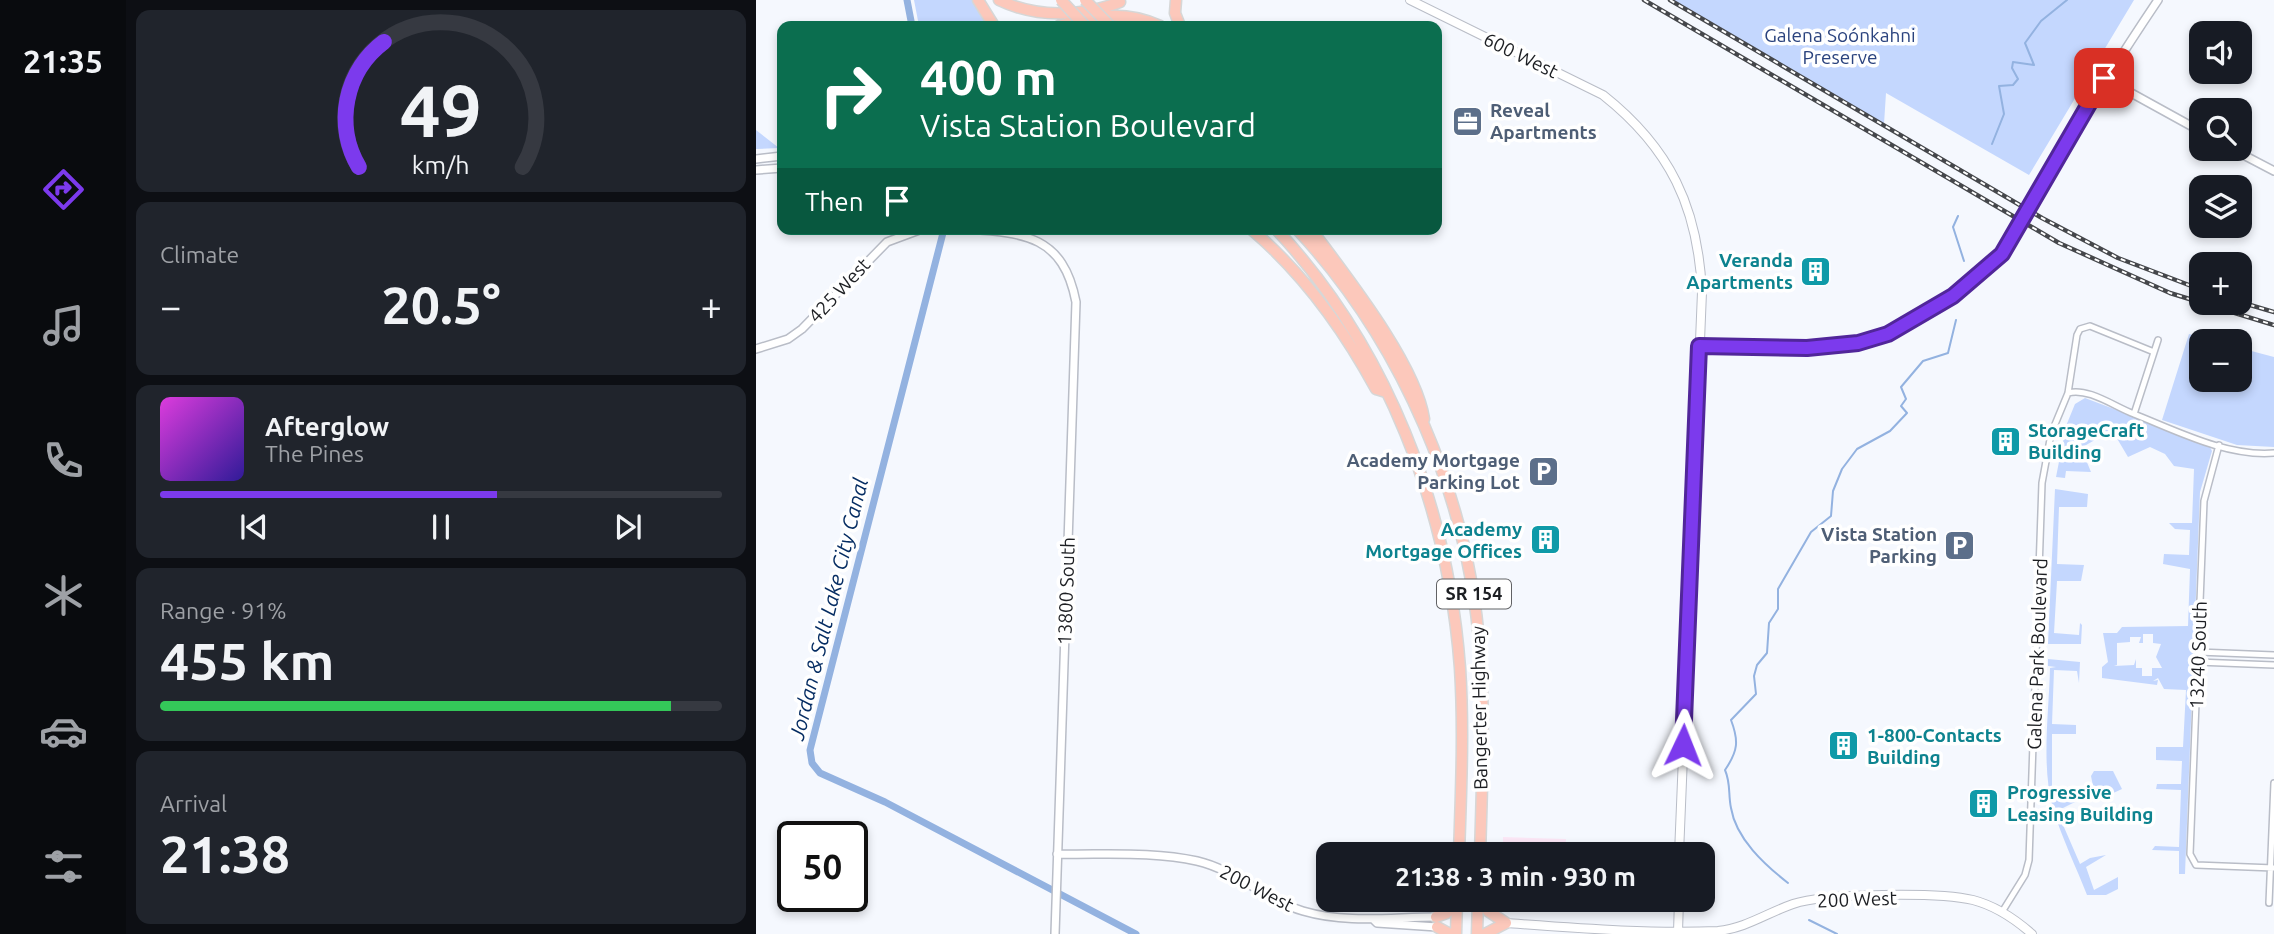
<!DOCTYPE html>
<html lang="en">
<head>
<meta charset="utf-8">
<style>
	:root { --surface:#171b24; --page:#20242c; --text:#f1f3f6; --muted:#9ea1a6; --line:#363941; --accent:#7c3aed }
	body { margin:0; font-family:Ubuntu,sans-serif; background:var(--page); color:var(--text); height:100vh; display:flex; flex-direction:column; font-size:26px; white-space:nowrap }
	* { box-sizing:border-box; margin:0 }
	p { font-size:23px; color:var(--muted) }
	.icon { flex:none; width:38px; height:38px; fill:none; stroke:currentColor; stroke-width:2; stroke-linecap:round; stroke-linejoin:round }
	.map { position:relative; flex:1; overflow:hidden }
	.details { display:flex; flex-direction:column; gap:10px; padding:10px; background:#0d0f14; width:630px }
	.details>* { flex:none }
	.banner { position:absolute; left:21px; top:21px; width:665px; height:214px; border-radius:14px; box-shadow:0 4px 10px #0003; background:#0b6e4f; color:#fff; overflow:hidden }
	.controls { position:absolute; left:1433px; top:21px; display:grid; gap:14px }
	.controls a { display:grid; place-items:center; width:63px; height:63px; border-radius:14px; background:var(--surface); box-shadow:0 4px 10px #0003; font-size:35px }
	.speed { position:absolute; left:21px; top:821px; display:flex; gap:14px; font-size:35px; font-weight:700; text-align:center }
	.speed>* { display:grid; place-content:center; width:91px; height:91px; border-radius:50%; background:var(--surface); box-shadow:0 4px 10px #0003; line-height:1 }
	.speed .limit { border:4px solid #111; border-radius:10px; background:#fff; color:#111 }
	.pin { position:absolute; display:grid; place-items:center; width:60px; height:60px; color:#fff; margin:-30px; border-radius:14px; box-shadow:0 4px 10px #0006 }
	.me { position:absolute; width:77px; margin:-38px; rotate:2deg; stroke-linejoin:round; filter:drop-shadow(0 0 5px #0008) }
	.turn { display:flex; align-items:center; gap:24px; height:147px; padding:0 28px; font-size:32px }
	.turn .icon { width:91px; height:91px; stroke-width:2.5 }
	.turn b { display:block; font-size:49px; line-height:60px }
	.then { display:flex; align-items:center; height:66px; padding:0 28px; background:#0003; gap:14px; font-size:26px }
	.big { font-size:52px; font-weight:700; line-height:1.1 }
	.details .tile { flex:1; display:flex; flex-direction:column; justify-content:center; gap:10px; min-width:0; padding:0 24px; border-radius:14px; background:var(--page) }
	.details .dial { align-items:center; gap:0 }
	.dial svg { height:182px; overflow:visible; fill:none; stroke:var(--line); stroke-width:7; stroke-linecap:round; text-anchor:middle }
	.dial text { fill:var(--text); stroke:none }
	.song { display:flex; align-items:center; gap:21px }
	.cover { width:84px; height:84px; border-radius:10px; background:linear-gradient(135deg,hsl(300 70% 55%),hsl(250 70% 35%)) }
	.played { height:7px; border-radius:4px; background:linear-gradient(90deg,var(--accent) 60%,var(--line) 60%) }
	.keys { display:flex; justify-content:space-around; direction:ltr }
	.heat { display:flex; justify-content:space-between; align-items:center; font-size:38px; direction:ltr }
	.charge { height:10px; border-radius:5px; background:linear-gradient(90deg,#34c759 91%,var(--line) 0) }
	.trip { position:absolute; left:560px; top:842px; width:399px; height:70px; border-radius:14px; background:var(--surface); box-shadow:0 4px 10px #0003; font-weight:700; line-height:70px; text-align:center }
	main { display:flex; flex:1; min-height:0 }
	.menu { display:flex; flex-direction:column; width:126px; justify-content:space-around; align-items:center; background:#090b0e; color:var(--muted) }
	.menu .icon { width:49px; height:49px }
	.menu .selected { color:var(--accent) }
	.menu b { font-size:32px; color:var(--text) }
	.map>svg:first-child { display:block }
</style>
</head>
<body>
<main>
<nav class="menu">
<b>21:35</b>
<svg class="icon selected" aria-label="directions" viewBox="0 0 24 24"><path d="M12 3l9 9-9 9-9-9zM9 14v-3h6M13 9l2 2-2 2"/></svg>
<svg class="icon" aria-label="music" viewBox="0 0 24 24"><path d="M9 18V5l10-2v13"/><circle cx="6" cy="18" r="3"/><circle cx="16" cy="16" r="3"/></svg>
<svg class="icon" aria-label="phone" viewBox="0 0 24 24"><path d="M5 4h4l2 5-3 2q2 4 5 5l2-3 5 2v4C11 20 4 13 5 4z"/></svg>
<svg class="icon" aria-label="climate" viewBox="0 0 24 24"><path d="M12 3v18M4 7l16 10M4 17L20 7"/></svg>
<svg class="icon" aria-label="car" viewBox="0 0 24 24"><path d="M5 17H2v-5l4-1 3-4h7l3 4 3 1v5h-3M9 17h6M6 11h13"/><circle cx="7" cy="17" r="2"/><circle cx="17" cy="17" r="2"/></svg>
<svg class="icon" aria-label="filters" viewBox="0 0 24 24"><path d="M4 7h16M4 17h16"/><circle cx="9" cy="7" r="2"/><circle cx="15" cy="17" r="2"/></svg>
</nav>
<section class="details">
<div class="tile dial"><svg viewBox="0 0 100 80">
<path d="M14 69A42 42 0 1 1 86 69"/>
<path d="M14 69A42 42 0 0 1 25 14" stroke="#7c3aed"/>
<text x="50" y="56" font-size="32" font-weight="700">49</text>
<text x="50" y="72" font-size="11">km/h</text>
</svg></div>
<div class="tile"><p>Climate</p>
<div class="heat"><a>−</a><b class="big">20.5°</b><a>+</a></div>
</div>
<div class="tile">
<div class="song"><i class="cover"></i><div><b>Afterglow</b><p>The Pines</p></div></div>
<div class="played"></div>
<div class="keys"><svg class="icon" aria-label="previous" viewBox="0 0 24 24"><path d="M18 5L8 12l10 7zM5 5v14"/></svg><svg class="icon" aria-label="pause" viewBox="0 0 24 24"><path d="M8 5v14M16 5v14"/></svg><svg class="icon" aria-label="next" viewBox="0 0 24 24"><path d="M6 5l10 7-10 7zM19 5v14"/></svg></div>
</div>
<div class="tile"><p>Range · 91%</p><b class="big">455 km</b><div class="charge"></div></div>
<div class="tile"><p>Arrival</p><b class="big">21:38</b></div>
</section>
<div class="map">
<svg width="1518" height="934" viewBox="0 0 1518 934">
	<rect width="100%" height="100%" fill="#f5f8fe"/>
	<!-- commercial -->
	<path fill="#fce7f6" d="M747,837L810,839L809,854H747Z
		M745,900H808V904L745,902Z"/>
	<!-- green -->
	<path fill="#c4d7fe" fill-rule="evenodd" d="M158,0H216L232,26H163Z
		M917,0H1378L1273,175L1130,93L1128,124Z
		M0,130L23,148L0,149Z
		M1433,334L1459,341H1446V380H1484V348L1518,357V447L1481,445L1406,420Z
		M1329,398L1453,445L1456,451L1444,492L1429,874H1423V851L1396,850L1399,846L1423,847L1425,790L1400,789L1401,784H1425L1426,761L1400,760V747H1427L1430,690L1408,689L1402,678L1397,681L1402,680L1401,685L1346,678V667L1352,662L1347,633H1361L1366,627L1432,626L1434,569L1407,564L1408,554L1433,555L1434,530L1419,529L1413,523H1436L1438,469L1418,466L1409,454L1394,447L1372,457L1356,430L1325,448L1335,472L1310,471L1309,478L1300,477L1310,426L1319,404ZM1387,634H1397V643L1405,644L1400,657L1406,668H1396V676H1386V668H1380V659L1378,665L1358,666L1361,665V643L1374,642V637H1385L1383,643H1387Z
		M1299,489L1332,494L1331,507H1303L1301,564L1328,565L1325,581H1301L1298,633L1323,635L1324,623L1326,625L1325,644H1292Z
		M1292,659L1324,662L1323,683L1321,671L1298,670L1296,724L1320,725V734H1296V792L1322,791L1323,800L1301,811L1324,864L1334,858L1350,855L1330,867L1338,890L1362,877V889L1350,895H1331C1320,867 1306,838 1297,809C1285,765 1293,713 1294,668L1300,667L1292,666Z
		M1338,771H1357L1366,789L1340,801L1335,776Z"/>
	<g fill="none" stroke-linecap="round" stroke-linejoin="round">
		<!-- stream -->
		<path stroke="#93b2e0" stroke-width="2" d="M1236,144L1248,114L1243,86L1257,85L1262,79L1256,68L1257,62L1278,65L1269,43L1285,21L1311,0
			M1202,216L1197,227L1208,261
			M1032,883C1009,865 980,839 975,808C972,794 975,784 969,770C982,751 983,741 975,720L1000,694L998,676L1001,665L1011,653L1013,623L1022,609V589L1055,532L1075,516L1077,491L1086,469L1101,449L1134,431L1151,413L1145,406L1150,399L1145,387L1167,361L1192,353L1200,320
			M1053,920L1081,934"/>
		<!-- canal -->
		<path stroke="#93b2e0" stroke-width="7" d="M151,0L156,26
			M188,229L54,750L56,763L64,773L129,802L380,934"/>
		<defs>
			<path id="minor" d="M1312,393C1332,387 1359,407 1378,414C1421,431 1471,457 1518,453
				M1378,414L1402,340
				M1463,445L1448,501L1434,854L1440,865L1518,868
				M1442,652L1518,655
				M1441,662L1518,665
				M1513,903L1518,783
				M1246,912L1269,875L1273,860L1286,483L1295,434L1312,393L1321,335L1324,329L1334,326L1398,352"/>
			<path id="tertiary" d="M1348,78L1446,132
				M1476,149L1518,171
				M0,159L26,156
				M0,170L26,168
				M210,229C268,233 307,235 320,302L299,934
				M943,346C995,346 1051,355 1102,343C1154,332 1211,294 1246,254C1270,227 1285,189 1303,158C1334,104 1367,52 1402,0
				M0,349L32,339L46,329L131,242L166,229
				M301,854C347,855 397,851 441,861C480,870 509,900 547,911C591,924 636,917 680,917
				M617,919L621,923L681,927"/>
			<path id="secondary" d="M654,0L847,95C914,148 942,207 946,292L923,854
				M750,923C820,928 893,934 962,931C990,928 1011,913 1037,904C1069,893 1184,892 1217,900C1240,906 1259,919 1276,934
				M922,932L923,900"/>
			<path id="motorway" d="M222,0L238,26
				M243,0C280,18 326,17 364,2
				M420,0L419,13L424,26
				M303,26C337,15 370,10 404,26
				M495,229C548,274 587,328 620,389L630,392
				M520,229C631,348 692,507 704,668C708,730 705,792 703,854
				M541,229C647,343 713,498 724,652C729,719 726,787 724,854
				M555,229C589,275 660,364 668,419
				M728,900L732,911L750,923
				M680,917L691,913L694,900
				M681,927L694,934
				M700,934L701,900
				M721,934L722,900
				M729,934L750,923"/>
		</defs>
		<!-- minor casing -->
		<use href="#minor" stroke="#b9bdc7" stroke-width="8"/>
		<!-- tertiary casing -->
		<use href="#tertiary" stroke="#b9bdc7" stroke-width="10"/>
		<!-- secondary casing -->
		<use href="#secondary" stroke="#b9bdc7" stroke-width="10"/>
		<!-- motorway casing -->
		<use href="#motorway" stroke="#d6d7d7" stroke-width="13"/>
		<!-- minor -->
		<use href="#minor" stroke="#fff" stroke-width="5"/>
		<!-- tertiary -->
		<use href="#tertiary" stroke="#fff" stroke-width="7"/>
		<!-- secondary -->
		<use href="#secondary" stroke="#fff" stroke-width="8"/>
		<!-- motorway -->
		<use href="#motorway" stroke="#fcc8bb" stroke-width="10"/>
		<defs>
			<path id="rail" d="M888,0L1303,243L1414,293L1518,325
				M914,0L1286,218L1362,258L1446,290
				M1484,302L1518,312"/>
		</defs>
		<!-- rail casing -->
		<use href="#rail" stroke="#45474b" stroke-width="4.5"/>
		<!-- rail -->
		<use href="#rail" stroke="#fff" stroke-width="2" stroke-dasharray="5" stroke-linecap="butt"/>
		<defs>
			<path id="motorway-bridge" d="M305,0L329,26
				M329,0L354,26"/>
		</defs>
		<!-- motorway-bridge casing -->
		<use href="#motorway-bridge" stroke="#d6d7d7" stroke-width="13" stroke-linecap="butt"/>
		<!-- motorway-bridge -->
		<use href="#motorway-bridge" stroke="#fcc8bb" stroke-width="10"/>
	</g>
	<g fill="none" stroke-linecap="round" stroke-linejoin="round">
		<defs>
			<path id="route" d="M927,745L943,346L1051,348L1102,343L1132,334L1197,296L1246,254L1348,78"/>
		</defs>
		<!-- route casing -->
		<use href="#route" stroke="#51269a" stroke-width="18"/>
		<!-- route -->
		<use href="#route" stroke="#7c3aed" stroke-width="12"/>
	</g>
	<!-- icons -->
	<defs>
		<symbol id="office-square" viewBox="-11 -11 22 22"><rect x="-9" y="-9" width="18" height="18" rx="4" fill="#5c6f8a" stroke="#fff"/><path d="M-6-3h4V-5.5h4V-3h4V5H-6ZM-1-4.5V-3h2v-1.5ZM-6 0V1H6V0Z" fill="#fff"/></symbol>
		<symbol id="building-square" viewBox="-11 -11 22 22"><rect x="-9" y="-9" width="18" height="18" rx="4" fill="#0f9aa8" stroke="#fff"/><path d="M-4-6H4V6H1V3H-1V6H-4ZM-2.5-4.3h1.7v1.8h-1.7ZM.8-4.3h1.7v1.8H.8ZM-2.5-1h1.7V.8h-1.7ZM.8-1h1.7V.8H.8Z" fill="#fff"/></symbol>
		<symbol id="parking-square" viewBox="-11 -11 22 22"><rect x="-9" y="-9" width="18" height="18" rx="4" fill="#5c6f8a" stroke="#fff"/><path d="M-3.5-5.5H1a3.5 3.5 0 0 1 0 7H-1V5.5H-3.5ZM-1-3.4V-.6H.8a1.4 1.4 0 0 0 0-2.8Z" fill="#fff"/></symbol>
	</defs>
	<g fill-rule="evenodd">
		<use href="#office-square" x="694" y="104" width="35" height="35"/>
		<use href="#building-square" x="1042" y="254" width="35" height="35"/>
		<use href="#building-square" x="1232" y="424" width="35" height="35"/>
		<use href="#parking-square" x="770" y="454" width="35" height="35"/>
		<use href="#building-square" x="772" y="522" width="35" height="35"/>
		<use href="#parking-square" x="1186" y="528" width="35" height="35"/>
		<use href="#building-square" x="1070" y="728" width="35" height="35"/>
		<use href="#building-square" x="1210" y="786" width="35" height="35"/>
	</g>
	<g text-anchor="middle" stroke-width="7" stroke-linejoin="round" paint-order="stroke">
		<!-- shield labels -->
		<rect fill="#fff" stroke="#616265" stroke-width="2" x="681" y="579.5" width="74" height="29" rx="5"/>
		<g font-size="18" font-weight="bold" fill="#1d1f23">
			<text x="718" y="600">SR 154</text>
		</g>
		<!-- park labels -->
		<g font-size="19" fill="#2b437e" stroke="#fff">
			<text x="1084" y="42">Galena Soónkahni<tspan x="1084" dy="22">Preserve</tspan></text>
		</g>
		<!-- street labels -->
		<g font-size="19" fill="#1d1f23" stroke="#fff">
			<text transform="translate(765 55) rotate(26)" y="7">600 West</text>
			<text transform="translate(83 290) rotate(-47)" y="7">425 West</text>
			<text transform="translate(310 591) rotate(-88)" y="7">13800 South</text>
			<text transform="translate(1281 654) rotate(-88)" y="7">Galena Park Boulevard</text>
			<text transform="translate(1442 655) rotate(-88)" y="7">13240 South</text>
			<text transform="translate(723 708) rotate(-91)" y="7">Bangerter Highway</text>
			<text transform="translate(501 888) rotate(27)" y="7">200 West</text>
			<text transform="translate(1101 899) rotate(-2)" y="7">200 West</text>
		</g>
		<!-- service labels -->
		<g font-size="19" font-weight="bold" fill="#4e5e75" stroke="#fff" text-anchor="end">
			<text x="734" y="117" text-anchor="start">Reveal<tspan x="734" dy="22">Apartments</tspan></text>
			<text x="764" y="467">Academy Mortgage<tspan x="764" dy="22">Parking Lot</tspan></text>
			<text x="1181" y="541">Vista Station<tspan x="1181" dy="22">Parking</tspan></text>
		</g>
		<!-- culture labels -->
		<g font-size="19" font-weight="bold" fill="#0d838f" stroke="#fff" text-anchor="start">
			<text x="1037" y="267" text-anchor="end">Veranda<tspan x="1037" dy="22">Apartments</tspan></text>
			<text x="1272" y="437">StorageCraft<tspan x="1272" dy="22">Building</tspan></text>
			<text x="766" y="536" text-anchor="end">Academy<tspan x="766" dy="22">Mortgage Offices</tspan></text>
			<text x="1111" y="742">1-800-Contacts<tspan x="1111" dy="22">Building</tspan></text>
			<text x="1251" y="799">Progressive<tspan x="1251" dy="22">Leasing Building</tspan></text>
		</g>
		<!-- water labels -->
		<g font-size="21" font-style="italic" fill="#062d63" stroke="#fff">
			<text transform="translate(73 609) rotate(-76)" y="7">Jordan &amp; Salt Lake City Canal</text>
		</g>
	</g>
</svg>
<div class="controls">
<a><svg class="icon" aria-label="sound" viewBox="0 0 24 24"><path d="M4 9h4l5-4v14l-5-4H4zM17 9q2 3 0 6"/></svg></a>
<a><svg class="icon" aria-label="search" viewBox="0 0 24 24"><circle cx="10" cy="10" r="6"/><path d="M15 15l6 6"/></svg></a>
<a><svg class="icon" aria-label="layers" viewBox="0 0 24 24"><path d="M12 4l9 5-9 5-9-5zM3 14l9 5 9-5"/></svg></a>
<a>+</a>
<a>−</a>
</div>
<div class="speed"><div class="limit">50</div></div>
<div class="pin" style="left:1348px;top:78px;background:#d93025"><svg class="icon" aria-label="arrive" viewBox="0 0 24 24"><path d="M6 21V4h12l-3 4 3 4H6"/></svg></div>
<svg class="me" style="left:927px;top:745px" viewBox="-20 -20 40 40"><path d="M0-17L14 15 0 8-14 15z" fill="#7c3aed" stroke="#fff" stroke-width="4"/></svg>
<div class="trip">21:38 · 3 min · 930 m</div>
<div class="banner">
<div class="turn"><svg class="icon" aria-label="right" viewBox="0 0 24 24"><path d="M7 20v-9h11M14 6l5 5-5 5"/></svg><div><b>400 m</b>Vista Station Boulevard</div></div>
<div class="then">Then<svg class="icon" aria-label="arrive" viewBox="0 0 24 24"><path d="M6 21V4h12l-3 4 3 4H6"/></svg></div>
</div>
</div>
</main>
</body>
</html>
